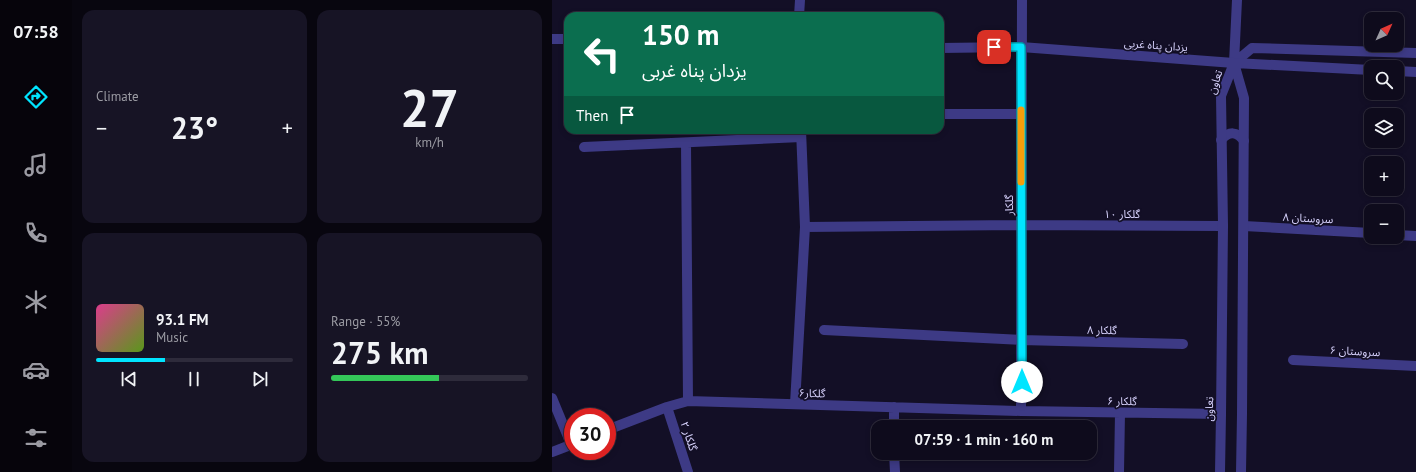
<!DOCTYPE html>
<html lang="en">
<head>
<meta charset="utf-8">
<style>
	:root { --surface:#0e0b1c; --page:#171425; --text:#f1f3f6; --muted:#9b9ba3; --line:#2e2b3b; --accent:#00e5ff }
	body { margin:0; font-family:"PT Sans","Noto Sans Arabic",sans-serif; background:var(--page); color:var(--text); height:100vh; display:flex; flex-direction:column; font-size:15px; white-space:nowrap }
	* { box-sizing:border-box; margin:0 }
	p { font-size:13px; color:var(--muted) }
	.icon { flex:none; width:22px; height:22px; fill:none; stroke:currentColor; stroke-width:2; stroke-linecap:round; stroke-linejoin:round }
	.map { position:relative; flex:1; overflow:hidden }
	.drawer { display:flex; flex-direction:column; gap:10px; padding:10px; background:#08060f; width:480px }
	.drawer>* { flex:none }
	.guide { position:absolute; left:12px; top:12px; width:380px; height:122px; border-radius:12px; box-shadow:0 2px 6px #0003,0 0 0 1px var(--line); background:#0b6e4f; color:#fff; overflow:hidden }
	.needle { width:26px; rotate:45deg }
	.fabs { position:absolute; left:812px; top:12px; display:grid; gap:8px }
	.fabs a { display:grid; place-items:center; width:40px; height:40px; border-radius:8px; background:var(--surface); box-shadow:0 2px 6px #0003,0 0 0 1px var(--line); font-size:20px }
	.speed { position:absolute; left:12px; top:408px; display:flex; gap:8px; font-size:20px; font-weight:700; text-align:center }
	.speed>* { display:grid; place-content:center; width:52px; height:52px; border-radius:50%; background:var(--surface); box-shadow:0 2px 6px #0003,0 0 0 1px var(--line); line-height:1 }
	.speed .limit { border:6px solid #d22; background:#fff; color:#111 }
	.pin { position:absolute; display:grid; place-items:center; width:34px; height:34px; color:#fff; margin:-17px; border-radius:8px; box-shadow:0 2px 6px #0006 }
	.me { position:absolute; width:44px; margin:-22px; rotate:0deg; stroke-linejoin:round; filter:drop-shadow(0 0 3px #0008) }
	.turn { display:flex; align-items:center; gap:14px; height:84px; padding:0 12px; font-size:18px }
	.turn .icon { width:52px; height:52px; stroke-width:2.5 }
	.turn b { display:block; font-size:28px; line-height:34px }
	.then { display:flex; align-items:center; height:38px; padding:0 12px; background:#0003; gap:8px; font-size:15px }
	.big { font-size:30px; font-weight:700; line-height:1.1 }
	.drawer .card { flex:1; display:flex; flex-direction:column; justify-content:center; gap:6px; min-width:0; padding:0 14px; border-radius:12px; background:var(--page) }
	.drawer .dial { align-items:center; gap:0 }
	.dial b { font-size:52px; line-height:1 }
	.song { display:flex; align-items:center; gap:12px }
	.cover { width:48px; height:48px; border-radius:6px; background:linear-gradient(135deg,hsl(330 70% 55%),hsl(90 70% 35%)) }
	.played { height:4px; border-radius:2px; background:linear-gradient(90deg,var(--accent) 35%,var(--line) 35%) }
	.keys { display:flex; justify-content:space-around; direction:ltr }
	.heat { display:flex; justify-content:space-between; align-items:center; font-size:22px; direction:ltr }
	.charge { height:6px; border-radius:3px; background:linear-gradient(90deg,#34c759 55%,var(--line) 0) }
	.drawer .tiles { flex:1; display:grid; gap:10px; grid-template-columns:repeat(2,1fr) }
	.trip { position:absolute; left:319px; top:420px; width:226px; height:40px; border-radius:12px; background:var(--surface); box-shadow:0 2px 6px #0003,0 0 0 1px var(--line); font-weight:700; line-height:40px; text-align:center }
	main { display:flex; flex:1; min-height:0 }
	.tabs { display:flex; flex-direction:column; width:72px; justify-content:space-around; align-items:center; background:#06040b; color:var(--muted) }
	.tabs .icon { width:28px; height:28px }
	.tabs .selected { color:var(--accent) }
	.tabs b { font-size:18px; color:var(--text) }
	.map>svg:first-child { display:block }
</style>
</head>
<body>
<main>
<nav class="tabs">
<b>07:58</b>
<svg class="icon selected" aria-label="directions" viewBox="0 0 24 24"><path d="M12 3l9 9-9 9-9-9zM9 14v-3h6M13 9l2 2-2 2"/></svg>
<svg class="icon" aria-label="music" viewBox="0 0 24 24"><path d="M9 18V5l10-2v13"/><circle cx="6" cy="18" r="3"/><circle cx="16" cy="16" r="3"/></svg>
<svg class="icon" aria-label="phone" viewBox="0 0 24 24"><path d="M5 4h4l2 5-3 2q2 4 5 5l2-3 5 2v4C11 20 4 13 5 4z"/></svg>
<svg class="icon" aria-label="climate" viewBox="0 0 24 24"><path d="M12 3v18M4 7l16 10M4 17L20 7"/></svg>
<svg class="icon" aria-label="car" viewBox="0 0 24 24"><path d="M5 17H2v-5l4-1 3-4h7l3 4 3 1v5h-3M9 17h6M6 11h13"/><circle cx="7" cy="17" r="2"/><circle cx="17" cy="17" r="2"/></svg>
<svg class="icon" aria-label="filters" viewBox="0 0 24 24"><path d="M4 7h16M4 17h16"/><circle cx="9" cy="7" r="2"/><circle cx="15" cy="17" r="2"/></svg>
</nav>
<section class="drawer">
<div class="tiles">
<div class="card"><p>Climate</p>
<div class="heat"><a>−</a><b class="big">23°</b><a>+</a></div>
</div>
<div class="card dial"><b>27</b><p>km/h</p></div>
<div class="card">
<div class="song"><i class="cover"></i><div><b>93.1 FM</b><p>Music</p></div></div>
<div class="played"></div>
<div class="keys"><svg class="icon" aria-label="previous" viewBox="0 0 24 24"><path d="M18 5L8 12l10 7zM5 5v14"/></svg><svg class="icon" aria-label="pause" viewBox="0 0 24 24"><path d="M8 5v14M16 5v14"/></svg><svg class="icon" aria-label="next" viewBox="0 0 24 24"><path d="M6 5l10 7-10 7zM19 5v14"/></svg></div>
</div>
<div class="card"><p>Range · 55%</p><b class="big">275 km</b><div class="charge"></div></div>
</div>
</section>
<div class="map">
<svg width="864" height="472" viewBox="0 0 864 472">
	<rect width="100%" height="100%" fill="#130f26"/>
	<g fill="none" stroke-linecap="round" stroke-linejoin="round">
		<!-- minor -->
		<path stroke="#3d3a85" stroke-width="10" d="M247,16L248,0
			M682,63L700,48L864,53
			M682,63L685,0
			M388,114H469
			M669,140C677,131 685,131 692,141
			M134,143L136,401
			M32,147L249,137
			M692,226L819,233
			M253,227L469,225L671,226
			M845,235L864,236
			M272,330L469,340L631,344
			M741,360L864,366
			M0,398L19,444
			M243,404L253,227L249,130
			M115,407L136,472
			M342,407V427
			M469,411L470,0
			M55,430L115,407L136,401L469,411L669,414
			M0,452L21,444
			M342,453L343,472
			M567,472L568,413"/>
		<!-- tertiary -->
		<path stroke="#3d3a85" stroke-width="10" d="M0,39H16
			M388,48L469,47L682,63L819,70
			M682,63L692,98L690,414L689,472
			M845,71L864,72
			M668,472L669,414L671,226L669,96L682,63"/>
	</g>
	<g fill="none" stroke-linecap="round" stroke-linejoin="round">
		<defs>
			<path id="route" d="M442,47H469L470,382"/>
		</defs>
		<!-- route casing -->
		<use href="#route" stroke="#0095a6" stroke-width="10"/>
		<!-- route -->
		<use href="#route" stroke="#00e5ff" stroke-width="7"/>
		<!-- slow -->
		<path stroke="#f59e0b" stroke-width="7" d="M469,110V182"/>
	</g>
	<g text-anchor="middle" stroke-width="3.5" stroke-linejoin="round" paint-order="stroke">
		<!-- street labels -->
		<g font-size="11" fill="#d9d4ff" stroke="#130f26">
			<text transform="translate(604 45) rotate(4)" y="4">یزدان پناه غربی</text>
			<text transform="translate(663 82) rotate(-72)" y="4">تعاون</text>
			<text transform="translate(457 205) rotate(-90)" y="4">گلکار</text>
			<text x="570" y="218">گلکار ۱۰</text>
			<text transform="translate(756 218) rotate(3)" y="4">سروستان ۸</text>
			<text transform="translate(550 330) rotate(1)" y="4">گلکار ۸</text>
			<text transform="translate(803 351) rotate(3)" y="4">سروستان ۶</text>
			<text transform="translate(260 393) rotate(2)" y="4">گلکار۶</text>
			<text transform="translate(570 401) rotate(1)" y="4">گلکار ۶</text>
			<text transform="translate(657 409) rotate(-89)" y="4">تعاون</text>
			<text transform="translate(137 436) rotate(72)" y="4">گلکار ۲</text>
		</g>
	</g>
</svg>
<div class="fabs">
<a><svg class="needle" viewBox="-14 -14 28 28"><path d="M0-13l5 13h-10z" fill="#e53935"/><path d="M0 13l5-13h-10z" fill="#9b9ba3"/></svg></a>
<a><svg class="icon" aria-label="search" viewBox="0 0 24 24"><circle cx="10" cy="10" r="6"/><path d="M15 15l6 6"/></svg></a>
<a><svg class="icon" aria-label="layers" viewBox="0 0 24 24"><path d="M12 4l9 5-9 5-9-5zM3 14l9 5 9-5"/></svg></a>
<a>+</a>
<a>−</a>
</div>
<div class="speed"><div class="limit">30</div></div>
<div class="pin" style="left:442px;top:47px;background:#d93025"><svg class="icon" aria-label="arrive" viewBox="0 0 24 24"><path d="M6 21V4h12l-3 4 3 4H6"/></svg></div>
<svg class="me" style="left:470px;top:382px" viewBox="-20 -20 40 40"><circle r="19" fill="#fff"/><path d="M0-13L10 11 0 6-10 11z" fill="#00e5ff"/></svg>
<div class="trip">07:59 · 1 min · 160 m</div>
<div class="guide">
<div class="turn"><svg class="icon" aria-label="left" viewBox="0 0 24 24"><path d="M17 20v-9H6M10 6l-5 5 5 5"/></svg><div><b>150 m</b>یزدان پناه غربی</div></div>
<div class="then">Then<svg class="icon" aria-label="arrive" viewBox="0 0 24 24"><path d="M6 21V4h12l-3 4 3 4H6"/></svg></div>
</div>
</div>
</main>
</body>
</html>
